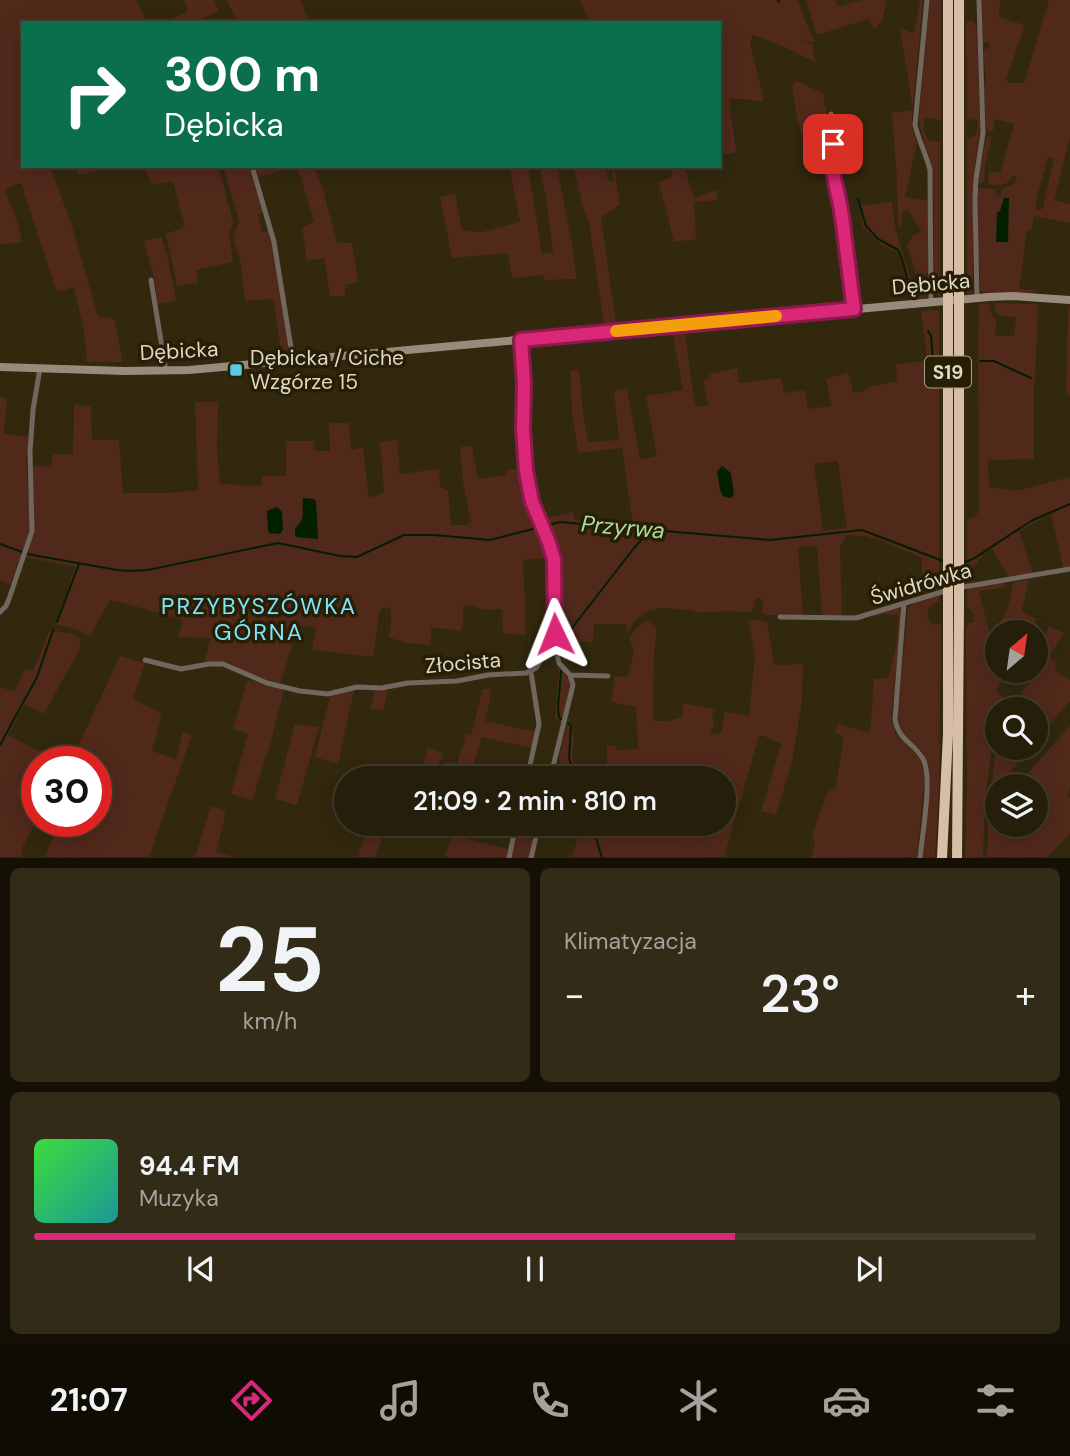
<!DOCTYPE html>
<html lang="pl">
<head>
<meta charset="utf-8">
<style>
	:root { --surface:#251e0a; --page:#312b18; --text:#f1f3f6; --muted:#a3a29c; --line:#423c2b; --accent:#db2777 }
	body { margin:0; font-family:"DM Sans",sans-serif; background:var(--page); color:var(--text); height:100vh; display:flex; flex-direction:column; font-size:26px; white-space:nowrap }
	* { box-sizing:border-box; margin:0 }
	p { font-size:23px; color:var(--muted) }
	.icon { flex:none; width:38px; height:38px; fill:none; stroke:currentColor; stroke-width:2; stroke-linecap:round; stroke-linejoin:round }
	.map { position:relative; height:858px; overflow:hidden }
	.drawer { display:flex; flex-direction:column; gap:10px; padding:10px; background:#141006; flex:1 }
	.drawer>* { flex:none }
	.top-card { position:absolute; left:21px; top:21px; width:700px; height:147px; border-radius:0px; box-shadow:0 4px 18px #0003,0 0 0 2px var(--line); background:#0b6e4f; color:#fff; overflow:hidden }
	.needle { width:46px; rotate:29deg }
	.buttons { position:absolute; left:985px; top:620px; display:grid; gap:14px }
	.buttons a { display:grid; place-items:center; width:63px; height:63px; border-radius:50%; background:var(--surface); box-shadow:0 4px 18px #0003,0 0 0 2px var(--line); font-size:35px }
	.speed { position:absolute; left:21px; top:746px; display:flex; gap:14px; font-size:35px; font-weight:700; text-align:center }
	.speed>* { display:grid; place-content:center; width:91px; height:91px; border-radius:50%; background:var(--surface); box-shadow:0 4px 18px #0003,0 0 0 2px var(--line); line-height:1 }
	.speed .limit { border:10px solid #d22; background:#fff; color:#111 }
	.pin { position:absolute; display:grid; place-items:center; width:60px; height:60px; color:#fff; margin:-30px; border-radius:14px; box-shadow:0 4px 10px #0006 }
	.me { position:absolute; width:77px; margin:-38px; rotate:358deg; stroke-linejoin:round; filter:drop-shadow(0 0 5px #0008) }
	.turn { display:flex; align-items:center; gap:24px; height:147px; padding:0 28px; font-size:32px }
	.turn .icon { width:91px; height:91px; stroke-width:2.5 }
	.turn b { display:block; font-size:49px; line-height:60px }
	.big { font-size:52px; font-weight:600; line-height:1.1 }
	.drawer .widget { flex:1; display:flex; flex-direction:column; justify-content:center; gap:10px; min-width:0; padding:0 24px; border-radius:10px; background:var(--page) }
	.drawer .dial { align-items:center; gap:0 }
	.dial b { font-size:91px; line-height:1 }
	.song { display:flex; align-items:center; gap:21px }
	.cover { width:84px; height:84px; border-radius:10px; background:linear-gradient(135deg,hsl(120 70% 55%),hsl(180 70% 35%)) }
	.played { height:7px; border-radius:4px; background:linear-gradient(90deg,var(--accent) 70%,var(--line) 70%) }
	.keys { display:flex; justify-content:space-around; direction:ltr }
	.heat { display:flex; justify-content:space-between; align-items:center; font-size:38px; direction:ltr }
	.drawer .tiles { flex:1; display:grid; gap:10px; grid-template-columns:1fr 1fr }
	.widget:last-child { grid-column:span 2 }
	.trip { position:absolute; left:334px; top:766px; width:402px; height:70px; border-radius:35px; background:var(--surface); box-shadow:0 4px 18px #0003,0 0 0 2px var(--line); font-weight:600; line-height:70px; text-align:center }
	.tab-bar { display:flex; height:112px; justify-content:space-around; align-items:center; background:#0f0c04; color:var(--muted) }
	.tab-bar .icon { width:49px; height:49px }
	.tab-bar .active { color:var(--accent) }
	.tab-bar b { font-size:32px; color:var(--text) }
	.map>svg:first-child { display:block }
</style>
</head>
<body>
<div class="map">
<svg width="1070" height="858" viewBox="0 0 1070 858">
	<rect width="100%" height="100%" fill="#31280e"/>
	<!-- green -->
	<path fill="#50291b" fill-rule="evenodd" d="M0,0H136L147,23H129L122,20L119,23H23V166H50L71,223L98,316L114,319L123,362H87L84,331L74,287L57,292L21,183L5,190L17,221L22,242L0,245Z
		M184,0H214L219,11L192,23H160L188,12Z
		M227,0H300L310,23H237Z
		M581,0H798L803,16L815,43L799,39L812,44L815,62C794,52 774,41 752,35L750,44L763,97V102L746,99H729L736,152L719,156V23H589Z
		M806,0H835L837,7L862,0H887L882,21L874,29L869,19L817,35Z
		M920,0H923L912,118L913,132L917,143L905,197L928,201V269L924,277H920L916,274L907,245L914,234L922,232L909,212L903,210L900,230L898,224L897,181L892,113L913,110L900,28L913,33L915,29Z
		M929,0H941V118L940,120L924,117C923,127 923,132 929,140L940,142V297L933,292C933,252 936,211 932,171C930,153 921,137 919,118Z
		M982,0H1001L998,17L1025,25L1006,80L1009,83H1024L1049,0H1070V137L1054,200L1070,204V223L1034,216L1031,230H1027L1019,289L1033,290V294H987L983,293L980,291V269L978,267V190L980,188L995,189L997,196H1000L1002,189L1015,183L1017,176H1012L1006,184L992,185L988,183L989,171L1000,173L1014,124L995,119L993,131H986L984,88L986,75L983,52L985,49L990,48L988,41L983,44ZM1048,157L1054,159L1043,207L1041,210L1036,209L1037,196Z
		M970,20L974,21L977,28L980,126L973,183V289L970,294H967V139C977,137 979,129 977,119L967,120L966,23Z
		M796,81L823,93L829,130V151H806L798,123L792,87Z
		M992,136L984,170H985L984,182L981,184L978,182L979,176L986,137Z
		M76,166H117L78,175Z
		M143,166H218L231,213L233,223L229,232L233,262L196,270L198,283L177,286L166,234L185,227L173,182L151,184Z
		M223,166H249L264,212L258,215L262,232L268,231L270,233L290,351H281L273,299L245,301L241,264L233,238L239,221Z
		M255,166H283L285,170L259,177Z
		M297,166H314L322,186L337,243H352L358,282L345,285V296H330L324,258L307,261L302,228L314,221Z
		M509,166H528L542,254L553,252L546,196L539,166H557L573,249L576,279L544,280L543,275L512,278L508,253L452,258L440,197L455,193L462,231L482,232L520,222Z
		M573,166H605L608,181H614L611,166H614L620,205L601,217L616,324L604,325L589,223L583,206Z
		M671,166H684L694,199L716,190L717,200L694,202L696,239L674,242L659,183L673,176Z
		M892,201C894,230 902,254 912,280L926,283L927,296L923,299L910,300L911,297L899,253L880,244L863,227L860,206Z
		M161,237L167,254L176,300L158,304L154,278L144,241Z
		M989,303L992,315L996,320L995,335L1014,336L1016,317L999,316L996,312L994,303L1034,304L1038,306L1035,380H1034V459L988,460L989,487L1015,491L1070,477V566L1063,568L1051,514L1019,531L1033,574L1009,578L992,548L982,554V557L978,560V563L974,564L971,577L967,579V519L976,516L979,508L978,332L979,326V304Z
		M1068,308H1070V396L1066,394Z
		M939,310V589H937L936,586H933L931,592L922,594V558L887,543V542L865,536L847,535L840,546L842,616H822L817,546L798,547L803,615H767L762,613L764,601L756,597L752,612L726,611L700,613L690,610L662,608L648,611L636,619L627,634L626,624H594L593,642L568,643L565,664C549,642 558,585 556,557L553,544L541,521L549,517L573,512L575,520L633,525L622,448L578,453L572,410L570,371L579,369L583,412L588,442L619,440L614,391L627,388L640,460L657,456L646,396L683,390L673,335L685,333L695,406H708L703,380L709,379L710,374L737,368L739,383L781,378L784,393L805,390L808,409L831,406L826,379L848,372L853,393L867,390L869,387L897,381L896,365L927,360L921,311ZM838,461L847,528L823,531L814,464Z
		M0,397L7,398L4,434L29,437L26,459L30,520L29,534L10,584L0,581Z
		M195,402H218L217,449L220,484L262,486V476H286V441H314L315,451H330L329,423H349L351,450L363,447L369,498L384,493L380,442L397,440L400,474L439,469L440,487L448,490L451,525H466L471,522L463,482L460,447L472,446L478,479L507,475L506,470L523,469L534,523L548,547L551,558L523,560L525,604V635L503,634L502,609L485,610L470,605L463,607V622L461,631L431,627V645L406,643L388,637L391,625V609L387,607L380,610L373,657L312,650L316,628L298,625L280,684L255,676L227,662H204L211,638L178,637L183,620C159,614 135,605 110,600L90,636L78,630L55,624L60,614L75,567L26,557C38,526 34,499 32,466L51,467L53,454H73L74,404L91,406L92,440H119L123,493H168L198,490Z
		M1029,580L1022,611L1037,619L1030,632H998V670H1008L996,690L1011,706L1049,658L1038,650L1049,626L1064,633L1050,657L1058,663L1054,670L1060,675L1070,680V701L1036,741V709H998L985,796L983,857L965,858L967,782L966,632L968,623H973L974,615L970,609H967V588L1004,582L1005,587L979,591L990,634C1007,615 1009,607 1013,582Z
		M939,595V601L929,607L927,617L933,625L941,624L939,787L935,857H922L929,767L923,752L903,734L899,723L898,712L908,608L917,601Z
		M898,608L901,609L902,613L891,719L896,734L920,759L923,769L924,784L917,857L811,858L815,844L812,835L827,793L836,786L844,736L835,733L838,724L870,733L874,679L888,678L896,647L898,615L883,614L872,618L874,615Z
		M648,620L657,628L654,655L653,721H668L682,717L683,703L715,710L712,715L714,726L710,734L721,733L725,712L749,716L755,656L748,620L767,621L774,665L803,664L802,702L792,762L776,815L761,811L781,744L764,736H759L724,857H572L578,836H591L588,824H724V779H568L560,765L559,758L568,720C578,729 572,749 572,762L585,765L607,768V746H615L616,750L638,749L636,707L612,702L614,677L628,676L634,650L629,637L638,627Z
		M49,632C60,632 72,631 81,639L78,652L44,714L25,704L8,735L59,761H37V819L23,846L21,857H0V687L15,692L24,669L33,671Z
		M120,656L145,663L133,699L162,714L152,751L176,759L183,731L192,735L149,857H45L59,821H96V761H71Z
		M559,667L570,680L569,691L562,723L555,718Z
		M250,680L284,690L270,745L252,800L231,794L248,734L233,729L247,681Z
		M483,689H492L485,721L536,732L532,748L482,737L469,779H454L456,770L447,767L442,773L441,779H418L428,748L443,753L441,760L439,761L438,770L441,771L445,762L457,764L466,734L471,735Z
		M354,690L338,764L315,757L330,697L348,691Z
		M388,690L383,710L370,709L375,691Z
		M295,724L319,727L297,805L275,799Z
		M1070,726V785L1068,799L1070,798V834L1047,857H987L989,806L997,742L998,747H1031L999,786H998V824H1036V786H1016Z
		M211,806L226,811L216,852L234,857H195Z
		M369,824H387L375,857H358Z
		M452,835L508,849L507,857L454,858L445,856Z
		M516,835L533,840L529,857L511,858Z"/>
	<!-- water -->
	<path fill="#021f00" d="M1004,198H1009L1008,242H996L997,212L1000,211Z
		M722,466L731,473L734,494L732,497L729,498L723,496L720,490L717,472Z
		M303,498L314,499L316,501L318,539L297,537L295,535V528C307,518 301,512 303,498Z
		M277,507L282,512L283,530L280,534L269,533L268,530L267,511Z"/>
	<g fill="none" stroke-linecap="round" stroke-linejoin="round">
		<!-- stream -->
		<path stroke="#021f00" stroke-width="2" d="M778,0L779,2
			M858,199L866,226L878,239L898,250L902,259L912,296
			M928,331L931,336L933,360L936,361
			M980,361H994L1031,378
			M0,544L22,552
			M27,554L117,570L129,571L148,570L278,543L340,556L357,557L404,535H434L490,540L560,522L770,540L862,530L943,561
			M962,563L973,559L1031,521L1070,504
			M57,622L79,564
			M562,657L566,637L572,628L634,548L650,530
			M561,671L558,707L559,718L562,719
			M568,723L571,726L569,759L576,779
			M0,745L37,677L53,630
			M592,824L602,858"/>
		<!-- street -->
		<path stroke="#71675e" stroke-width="5" d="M927,0L915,125C919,141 926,154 930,170L931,302
			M831,114L833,135L831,159L832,168L841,212L854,309
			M252,166L274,242L293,360
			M151,280L166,372
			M977,298L975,200L976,179L983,133L979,0
			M957,588L1070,569
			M904,603L895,719C899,742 914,742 923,759C933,777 922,835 920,858
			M0,612L6,606L9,599L32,531L30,452L33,410L40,368
			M780,617L856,618L948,590
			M145,660L181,669L209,664H223L267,683L300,691L328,694L357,687L381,688L408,683L457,681L488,675L526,673L536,668L554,639L555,634L554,559L548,540L532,502L526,471L523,429L524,383L521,339
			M570,675L608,676
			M527,779L539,724L531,672
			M550,779L573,685L570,675L559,663L554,640
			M509,858L516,824
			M531,858L539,824"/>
		<!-- secondary -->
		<path stroke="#9a8a7b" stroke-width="8" d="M0,367L125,371L189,370L989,297L1013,296L1070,300"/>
		<!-- highway -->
		<path stroke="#d7bea6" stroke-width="10" d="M959,0V136
			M948,136V0
			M942,858L948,734V608
			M957,858L959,608"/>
		<!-- highway-bridge -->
		<path stroke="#d7bea6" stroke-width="10" d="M948,608V136
			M959,608V136"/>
	</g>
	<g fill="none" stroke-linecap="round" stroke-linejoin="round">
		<defs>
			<path id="route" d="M555,634L554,559L548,540L532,502L526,471L523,429L524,383L521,340L854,309C849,276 846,243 841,210C837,188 829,166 833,144"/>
		</defs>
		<!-- route casing -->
		<use href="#route" stroke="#8e194d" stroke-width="18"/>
		<!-- route -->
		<use href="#route" stroke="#db2777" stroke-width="12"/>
		<!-- slow -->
		<path stroke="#f59e0b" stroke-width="12" d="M616,331L776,316"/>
	</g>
	<!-- markers -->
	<rect fill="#58c9e3" stroke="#271e04" stroke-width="2.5" x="229" y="363" width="14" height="14" rx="3.5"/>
	<g text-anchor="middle" stroke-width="7" stroke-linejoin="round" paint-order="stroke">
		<!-- shield labels -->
		<rect fill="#271e04" stroke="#a8a18f" stroke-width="2" x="925" y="356.5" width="46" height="31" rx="5"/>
		<g font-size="19" font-weight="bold" fill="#dfd9ca">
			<text x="948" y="379">S19</text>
		</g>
		<!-- street labels -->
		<g font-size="21" fill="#dfd9ca" stroke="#271e04">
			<text transform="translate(931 284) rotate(-5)" y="7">Dębicka</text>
			<text transform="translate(179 351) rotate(-3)" y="7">Dębicka</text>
			<text transform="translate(921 584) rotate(-16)" y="7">Świdrówka</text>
			<text transform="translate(463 663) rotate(-5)" y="7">Złocista</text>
		</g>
		<!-- poi labels -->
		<g font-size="21" fill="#dfd9ca" stroke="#271e04" text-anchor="start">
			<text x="250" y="365">Dębicka / Ciche<tspan x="250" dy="24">Wzgórze 15</tspan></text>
		</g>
		<!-- water labels -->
		<g font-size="23" font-style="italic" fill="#a9dea0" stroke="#271e04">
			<text transform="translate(623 527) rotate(5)" y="8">Przyrwa</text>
		</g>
		<!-- neighbourhood labels -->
		<g font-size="23" letter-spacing="2" fill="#7fe3fc" stroke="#271e04">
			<text x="259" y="614">PRZYBYSZÓWKA<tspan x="259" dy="26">GÓRNA</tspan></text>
		</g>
	</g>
</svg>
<div class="buttons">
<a><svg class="needle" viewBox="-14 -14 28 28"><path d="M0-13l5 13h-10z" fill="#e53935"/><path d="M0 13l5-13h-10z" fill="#a3a29c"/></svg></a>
<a><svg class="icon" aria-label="search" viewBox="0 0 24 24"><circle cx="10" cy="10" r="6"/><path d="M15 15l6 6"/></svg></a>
<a><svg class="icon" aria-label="layers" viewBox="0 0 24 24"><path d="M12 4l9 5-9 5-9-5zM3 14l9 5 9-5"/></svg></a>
</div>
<div class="speed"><div class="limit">30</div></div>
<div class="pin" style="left:833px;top:144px;background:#d93025"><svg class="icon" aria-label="arrive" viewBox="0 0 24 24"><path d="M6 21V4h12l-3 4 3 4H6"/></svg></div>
<svg class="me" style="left:555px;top:634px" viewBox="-20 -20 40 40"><path d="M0-17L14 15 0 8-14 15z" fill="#db2777" stroke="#fff" stroke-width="4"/></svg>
<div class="trip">21:09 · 2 min · 810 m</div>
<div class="top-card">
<div class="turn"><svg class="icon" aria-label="right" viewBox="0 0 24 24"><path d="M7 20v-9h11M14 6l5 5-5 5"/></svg><div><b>300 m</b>Dębicka</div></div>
</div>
</div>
<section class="drawer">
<div class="tiles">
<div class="widget dial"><b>25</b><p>km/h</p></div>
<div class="widget"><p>Klimatyzacja</p>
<div class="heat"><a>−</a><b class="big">23°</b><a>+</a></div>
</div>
<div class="widget">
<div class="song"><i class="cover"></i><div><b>94.4 FM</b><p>Muzyka</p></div></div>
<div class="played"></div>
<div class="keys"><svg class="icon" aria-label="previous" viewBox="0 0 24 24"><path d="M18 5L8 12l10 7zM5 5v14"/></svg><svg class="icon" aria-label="pause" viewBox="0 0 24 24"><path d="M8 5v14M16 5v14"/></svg><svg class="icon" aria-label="next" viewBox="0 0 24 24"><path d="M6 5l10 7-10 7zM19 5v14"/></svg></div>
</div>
</div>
</section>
<nav class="tab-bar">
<b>21:07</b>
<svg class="icon active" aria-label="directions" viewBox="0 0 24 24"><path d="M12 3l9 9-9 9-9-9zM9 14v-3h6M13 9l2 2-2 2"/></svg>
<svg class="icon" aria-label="music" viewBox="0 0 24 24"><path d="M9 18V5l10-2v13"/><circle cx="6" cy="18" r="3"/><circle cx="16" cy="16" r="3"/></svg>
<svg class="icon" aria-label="phone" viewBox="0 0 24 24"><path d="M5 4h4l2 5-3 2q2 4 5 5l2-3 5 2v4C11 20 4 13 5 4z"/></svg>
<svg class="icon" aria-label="climate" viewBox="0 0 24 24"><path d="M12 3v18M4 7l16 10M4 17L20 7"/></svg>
<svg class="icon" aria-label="car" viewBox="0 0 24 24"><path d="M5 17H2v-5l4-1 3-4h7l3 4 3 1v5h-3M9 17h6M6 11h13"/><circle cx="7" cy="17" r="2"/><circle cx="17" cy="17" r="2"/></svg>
<svg class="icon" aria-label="filters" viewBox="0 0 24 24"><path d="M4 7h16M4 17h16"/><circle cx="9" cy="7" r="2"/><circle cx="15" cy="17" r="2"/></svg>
</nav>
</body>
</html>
